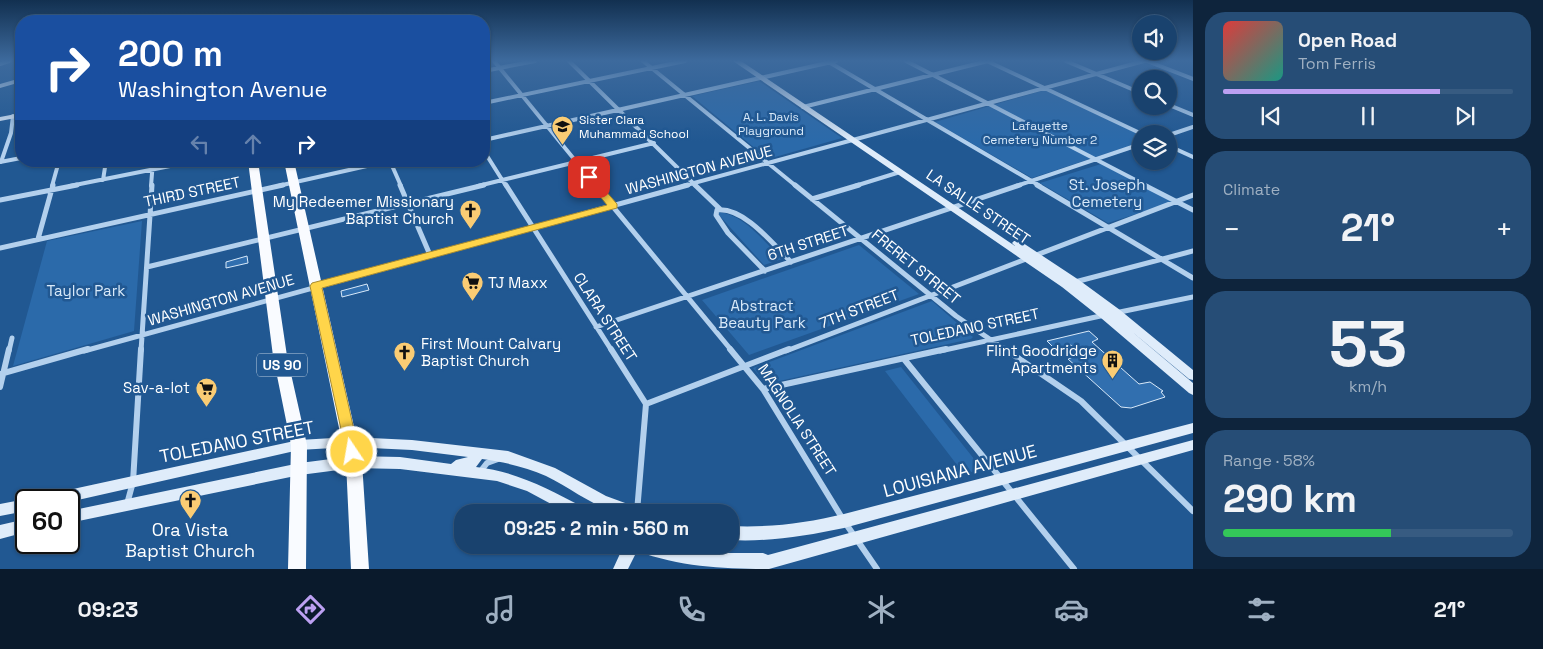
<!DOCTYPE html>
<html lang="en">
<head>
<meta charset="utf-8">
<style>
	:root { --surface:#19426e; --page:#264d76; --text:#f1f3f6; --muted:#9fb0c2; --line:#375b81; --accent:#bca0f2 }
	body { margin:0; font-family:"Space Grotesk",sans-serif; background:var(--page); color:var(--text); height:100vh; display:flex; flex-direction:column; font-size:19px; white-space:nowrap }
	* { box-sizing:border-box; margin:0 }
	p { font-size:16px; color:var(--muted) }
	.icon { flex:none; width:28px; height:28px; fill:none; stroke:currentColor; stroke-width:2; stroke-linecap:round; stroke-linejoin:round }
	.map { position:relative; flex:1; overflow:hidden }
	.drawer { display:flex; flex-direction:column; gap:12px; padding:12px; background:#0e243c; width:350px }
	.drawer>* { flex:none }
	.guide { position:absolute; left:15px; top:15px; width:475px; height:152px; border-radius:20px; box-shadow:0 1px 4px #0004,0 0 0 1px var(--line); background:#1a4fa0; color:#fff; overflow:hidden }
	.controls { position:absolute; left:1132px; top:15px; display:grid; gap:10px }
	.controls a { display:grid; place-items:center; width:45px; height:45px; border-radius:50%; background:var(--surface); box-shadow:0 1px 4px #0004,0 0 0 1px var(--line); font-size:25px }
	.speed { position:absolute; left:15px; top:489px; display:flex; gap:10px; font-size:25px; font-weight:700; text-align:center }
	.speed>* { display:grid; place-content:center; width:65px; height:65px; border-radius:50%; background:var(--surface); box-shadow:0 1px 4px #0004,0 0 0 1px var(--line); line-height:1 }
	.speed .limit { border:2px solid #111; border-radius:8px; background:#fff; color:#111 }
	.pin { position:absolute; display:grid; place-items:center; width:42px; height:42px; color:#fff; margin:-21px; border-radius:10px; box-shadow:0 2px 8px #0006 }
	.me { position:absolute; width:55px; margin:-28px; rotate:348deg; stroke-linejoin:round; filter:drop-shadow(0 0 4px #0008) }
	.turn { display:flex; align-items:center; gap:18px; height:105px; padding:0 20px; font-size:22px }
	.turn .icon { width:65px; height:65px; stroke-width:2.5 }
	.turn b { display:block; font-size:35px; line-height:42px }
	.lanes { display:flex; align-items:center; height:48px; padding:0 20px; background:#0003; justify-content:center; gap:25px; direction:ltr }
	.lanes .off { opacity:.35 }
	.big { font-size:38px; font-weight:700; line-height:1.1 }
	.drawer .widget { flex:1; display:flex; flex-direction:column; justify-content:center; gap:8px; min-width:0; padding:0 18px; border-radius:20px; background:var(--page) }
	.drawer .dial { align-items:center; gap:0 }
	.dial b { font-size:65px; line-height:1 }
	.song { display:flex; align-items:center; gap:15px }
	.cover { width:60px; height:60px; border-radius:8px; background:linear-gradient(135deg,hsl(0 70% 55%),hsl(170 70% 35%)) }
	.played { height:5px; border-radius:2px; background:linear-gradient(90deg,var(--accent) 75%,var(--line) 75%) }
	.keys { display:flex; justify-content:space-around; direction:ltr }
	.heat { display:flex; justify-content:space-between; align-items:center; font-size:28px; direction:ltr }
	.charge { height:8px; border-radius:4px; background:linear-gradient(90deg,#34c759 58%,var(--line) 0) }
	.trip { position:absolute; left:454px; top:504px; width:285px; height:50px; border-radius:20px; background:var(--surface); box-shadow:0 1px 4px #0004,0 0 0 1px var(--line); font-weight:700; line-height:50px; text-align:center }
	.tabs { display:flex; height:80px; justify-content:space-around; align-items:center; background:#0a1a2c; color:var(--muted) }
	.tabs .icon { width:35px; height:35px }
	.tabs .current { color:var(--accent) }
	.tabs b { font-size:22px; color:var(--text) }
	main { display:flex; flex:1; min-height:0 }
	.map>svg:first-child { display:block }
</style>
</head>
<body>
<main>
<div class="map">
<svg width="1193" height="569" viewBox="0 0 1193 569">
	<rect width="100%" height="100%" fill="#215892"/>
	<!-- green -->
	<path fill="#2b6aaa" d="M759,81L842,138L768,159L692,96Z
		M1045,90L1141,135V142L1032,178L935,122Z
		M1101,164L1177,201L1108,223L1040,183Z
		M719,212C745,215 764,242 782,259L764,265L719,215Z
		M142,221L134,331L13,366L47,241Z
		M859,245L919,294L749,355L702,300Z
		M932,301L973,337L971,339L770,383L764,382L753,368Z
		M901,367L982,469L964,474L885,371Z"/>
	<!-- building -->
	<path fill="#316faf" stroke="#d8e9f9" d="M247,256L248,263L226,268V262Z
		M367,284L369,290L342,297L341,291Z
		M1089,331L1098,339L1092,342L1139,384L1150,382L1163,391L1161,392L1165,397L1131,408L1121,407L1068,359L1081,354L1071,345L1055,349L1047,341Z"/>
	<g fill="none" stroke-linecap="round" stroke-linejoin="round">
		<!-- street-far2 -->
		<path stroke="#b3d0ed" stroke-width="4" d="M494,61L596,186
			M569,61L696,186
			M643,61L796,186
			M827,61L1040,186
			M906,61L1147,186
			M987,61L1142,134
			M1066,61L1141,93
			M1147,61L1193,79
			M0,64L9,61
			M484,71L535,61
			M484,103L685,61
			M1169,105L1193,115
			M803,107L988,61
			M1169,135L1193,127
			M484,140L836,61
			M1169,146L1193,157
			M484,151L506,186
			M390,161L401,186
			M0,162L21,158
			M1,162L11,133L13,116
			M103,180L106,161
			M52,186L59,161
			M70,186L195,161
			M151,186L153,161
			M278,186L389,161
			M478,186L654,143
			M683,186L1144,61
			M855,186L900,172
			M1016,186L1141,144"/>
		<!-- street-far1 -->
		<path stroke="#b3d0ed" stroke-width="5" d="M400,185L430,255
			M506,185L612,351
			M595,185L732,351
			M695,185L720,209
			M795,185L956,316L1007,351
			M1037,185L1193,278
			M1144,185L1193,210
			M812,199L859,185
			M0,200L77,185
			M38,239L53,185
			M0,248L283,185
			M147,267L484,185
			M765,271L728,233L716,215L717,210C744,207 773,244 791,262
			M1075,282L1193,251
			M1115,313L1193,297
			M596,327L1020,185
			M9,351L12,338
			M84,351L688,185
			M141,351L152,185
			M786,351L1193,195
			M940,351L1105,315"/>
		<!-- street -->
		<path stroke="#b3d0ed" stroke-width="6" d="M611,349L646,404L637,512
			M730,349L763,389L844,521L877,569
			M1005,349L1081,401L1193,511
			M904,359L1074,569
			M0,374L88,349
			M0,387L9,349
			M763,389L946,349
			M646,404L789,349
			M480,472L487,463L498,459
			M127,504L133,482L141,349"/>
		<!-- secondary -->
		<path fill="#dfecfa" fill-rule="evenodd" d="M733,61H741L1015,246L1012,243L1014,241H1020L1079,280L1120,310L1193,370V380L1189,379L1130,330L1193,383V395L1189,393L1101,318L1062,287Z
			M21,78V82L0,88V84Z
			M21,113V117L0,121V117Z
			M1193,423V433L844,528C806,536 769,542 730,540V526C769,528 806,523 844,514Z
			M350,437L412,440L508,451L555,468L606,496L636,507L638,512C603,517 576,490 546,476C526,467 504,462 482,459L476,467C515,471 548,489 583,507L585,512H566L527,491L497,481L400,469L354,468L300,475L69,523V511L300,463L354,456L400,457L451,464L456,460L468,457L412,450L350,447L299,450L69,502V500H43L45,496L50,494L299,440Z
			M1193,440V450L769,569C725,569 680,567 637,551L628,569H613L624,545H664L716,553H763L768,555Z
			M26,499L29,500H26V511L0,516V504Z
			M26,519V532L0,539V525Z"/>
		<!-- primary -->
		<path fill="#f9fbff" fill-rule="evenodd" d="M248,161H258L287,356L307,445L306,569H288L291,445L273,356Z
			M284,161H294L362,462L369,569H351L346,462Z"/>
	</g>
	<!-- sky -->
	<linearGradient id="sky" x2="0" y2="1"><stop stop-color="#123050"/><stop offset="0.43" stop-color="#3d6a9d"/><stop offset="1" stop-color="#3d6a9d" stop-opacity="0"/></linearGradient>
	<rect width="1193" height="141" fill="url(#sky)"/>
	<!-- route -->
	<path fill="#ffd54a" stroke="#a68a30" d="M589,174L592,175L617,204V208L322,288L359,452L357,457L352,458L347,457L310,286L312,283L607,205L584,177Z"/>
	<!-- icons -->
	<defs>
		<symbol id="school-pin" viewBox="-11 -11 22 30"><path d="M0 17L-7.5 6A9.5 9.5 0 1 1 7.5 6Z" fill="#facc74" stroke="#215892"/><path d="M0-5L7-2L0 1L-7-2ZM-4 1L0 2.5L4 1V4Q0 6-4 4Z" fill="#111"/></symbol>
		<symbol id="church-pin" viewBox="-11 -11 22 30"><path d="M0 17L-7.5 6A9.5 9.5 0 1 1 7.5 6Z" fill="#facc74" stroke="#215892"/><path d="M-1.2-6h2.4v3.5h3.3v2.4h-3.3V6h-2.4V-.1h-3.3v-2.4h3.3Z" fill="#111"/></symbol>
		<symbol id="supermarket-pin" viewBox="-11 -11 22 30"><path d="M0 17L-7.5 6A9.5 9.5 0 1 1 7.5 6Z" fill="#facc74" stroke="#215892"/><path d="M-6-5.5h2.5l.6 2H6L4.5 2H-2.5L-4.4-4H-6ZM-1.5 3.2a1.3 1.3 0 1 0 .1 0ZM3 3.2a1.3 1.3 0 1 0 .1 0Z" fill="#111"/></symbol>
		<symbol id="building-pin" viewBox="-11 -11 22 30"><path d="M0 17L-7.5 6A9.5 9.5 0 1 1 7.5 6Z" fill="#facc74" stroke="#215892"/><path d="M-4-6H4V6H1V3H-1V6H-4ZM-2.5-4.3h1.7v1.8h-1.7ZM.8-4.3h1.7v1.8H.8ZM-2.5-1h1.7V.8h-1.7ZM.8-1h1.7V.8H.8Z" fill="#111"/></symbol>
	</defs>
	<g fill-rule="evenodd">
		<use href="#school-pin" x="550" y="114" width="25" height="34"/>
		<use href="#church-pin" x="458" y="198" width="25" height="34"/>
		<use href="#supermarket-pin" x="460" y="270" width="25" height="34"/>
		<use href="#church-pin" x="392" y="340" width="25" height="34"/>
		<use href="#building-pin" x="1100" y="348" width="25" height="34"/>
		<use href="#supermarket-pin" x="194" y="376" width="25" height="34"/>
		<use href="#church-pin" x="178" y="488" width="25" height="34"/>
	</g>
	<g text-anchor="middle" stroke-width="5" stroke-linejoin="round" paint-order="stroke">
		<!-- far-park labels -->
		<g font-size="12" fill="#d8e9f9" stroke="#215892">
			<text x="771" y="121">A. L. Davis<tspan x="771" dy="14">Playground</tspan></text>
			<text x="1040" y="130">Lafayette<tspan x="1040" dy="14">Cemetery Number 2</tspan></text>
		</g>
		<!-- far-poi labels -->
		<g font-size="12" fill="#fff" stroke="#215892" text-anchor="start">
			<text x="579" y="124">Sister Clara<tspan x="579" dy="14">Muhammad School</tspan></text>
		</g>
		<!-- shield labels -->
		<rect fill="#215892" stroke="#bccdde" stroke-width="1" x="257" y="353.5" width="50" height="23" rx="4"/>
		<g font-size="14" font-weight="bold" fill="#fff">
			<text x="282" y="370">US 90</text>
		</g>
		<!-- street labels -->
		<g font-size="15" fill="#fff" stroke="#215892">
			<text transform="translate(699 170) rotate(-15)" y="5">WASHINGTON AVENUE</text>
			<text transform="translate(192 192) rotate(-12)" y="5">THIRD STREET</text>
			<text transform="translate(978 207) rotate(34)" y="5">LA SALLE STREET</text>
			<text transform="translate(808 243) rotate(-18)" y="5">6TH STREET</text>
			<text transform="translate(916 267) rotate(39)" y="5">FRERET STREET</text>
			<text transform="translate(221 300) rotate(-16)" y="5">WASHINGTON AVENUE</text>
			<text transform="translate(859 309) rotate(-21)" y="5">7TH STREET</text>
			<text transform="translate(605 317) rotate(57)" y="5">CLARA STREET</text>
			<text transform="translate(975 327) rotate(-12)" y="5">TOLEDANO STREET</text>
			<text transform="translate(797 420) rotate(57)" y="5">MAGNOLIA STREET</text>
		</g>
		<!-- park labels -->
		<g font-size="15" fill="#d8e9f9" stroke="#215892">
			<text x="1107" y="190">St. Joseph<tspan x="1107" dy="17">Cemetery</tspan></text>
			<text x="86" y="296">Taylor Park</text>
			<text x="762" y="311">Abstract<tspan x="762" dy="17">Beauty Park</tspan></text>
		</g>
		<!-- poi labels -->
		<g font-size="15" fill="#fff" stroke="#215892" text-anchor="end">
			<text x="454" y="207">My Redeemer Missionary<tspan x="454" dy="17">Baptist Church</tspan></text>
			<text x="488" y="288" text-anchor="start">TJ Maxx</text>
			<text x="421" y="349" text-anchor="start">First Mount Calvary<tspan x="421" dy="17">Baptist Church</tspan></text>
			<text x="1097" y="356">Flint Goodridge<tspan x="1097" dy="17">Apartments</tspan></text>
			<text x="190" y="393">Sav-a-lot</text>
		</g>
		<!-- near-street labels -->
		<g font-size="18" fill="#fff" stroke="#215892">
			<text transform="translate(237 442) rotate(-11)" y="6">TOLEDANO STREET</text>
			<text transform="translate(960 471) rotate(-15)" y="6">LOUISIANA AVENUE</text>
		</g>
		<!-- near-poi labels -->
		<g font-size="18" fill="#fff" stroke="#215892">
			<text x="190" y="536">Ora Vista<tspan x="190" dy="21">Baptist Church</tspan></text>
		</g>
	</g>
</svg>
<div class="controls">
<a><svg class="icon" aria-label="sound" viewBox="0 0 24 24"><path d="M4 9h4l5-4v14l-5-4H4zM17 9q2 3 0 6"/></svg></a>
<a><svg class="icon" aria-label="search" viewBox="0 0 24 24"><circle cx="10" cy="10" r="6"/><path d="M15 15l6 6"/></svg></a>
<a><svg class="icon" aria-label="layers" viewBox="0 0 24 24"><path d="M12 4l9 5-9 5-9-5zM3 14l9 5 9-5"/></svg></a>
</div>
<div class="speed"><div class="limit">60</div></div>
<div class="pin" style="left:589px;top:177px;background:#d93025"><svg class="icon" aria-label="arrive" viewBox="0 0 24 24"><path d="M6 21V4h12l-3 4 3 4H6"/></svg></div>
<svg class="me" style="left:352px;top:452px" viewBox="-20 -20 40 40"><circle r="17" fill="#ffd54a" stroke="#fff" stroke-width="3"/><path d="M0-11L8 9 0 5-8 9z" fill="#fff"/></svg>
<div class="trip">09:25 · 2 min · 560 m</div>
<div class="guide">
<div class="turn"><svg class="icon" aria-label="right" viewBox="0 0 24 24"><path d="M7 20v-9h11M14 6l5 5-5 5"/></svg><div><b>200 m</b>Washington Avenue</div></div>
<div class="lanes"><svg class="icon off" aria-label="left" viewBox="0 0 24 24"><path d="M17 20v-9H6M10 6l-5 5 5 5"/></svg><svg class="icon off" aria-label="ahead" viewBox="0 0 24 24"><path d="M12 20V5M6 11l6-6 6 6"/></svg><svg class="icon" aria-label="right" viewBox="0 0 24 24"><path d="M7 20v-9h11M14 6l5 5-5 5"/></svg></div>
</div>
</div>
<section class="drawer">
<div class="widget">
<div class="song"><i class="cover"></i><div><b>Open Road</b><p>Tom Ferris</p></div></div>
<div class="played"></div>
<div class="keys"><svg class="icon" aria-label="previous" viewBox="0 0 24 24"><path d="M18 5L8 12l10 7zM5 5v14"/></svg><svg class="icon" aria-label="pause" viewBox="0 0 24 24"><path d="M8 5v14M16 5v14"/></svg><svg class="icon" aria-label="next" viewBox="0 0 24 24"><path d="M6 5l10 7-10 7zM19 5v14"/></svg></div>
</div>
<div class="widget"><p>Climate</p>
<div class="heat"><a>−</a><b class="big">21°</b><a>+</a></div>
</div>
<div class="widget dial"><b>53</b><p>km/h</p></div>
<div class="widget"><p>Range · 58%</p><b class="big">290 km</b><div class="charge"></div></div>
</section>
</main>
<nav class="tabs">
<b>09:23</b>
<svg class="icon current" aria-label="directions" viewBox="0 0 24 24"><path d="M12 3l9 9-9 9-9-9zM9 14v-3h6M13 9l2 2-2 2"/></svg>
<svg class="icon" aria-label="music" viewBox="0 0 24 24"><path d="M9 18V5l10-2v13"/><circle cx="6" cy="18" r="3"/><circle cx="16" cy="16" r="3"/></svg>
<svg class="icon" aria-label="phone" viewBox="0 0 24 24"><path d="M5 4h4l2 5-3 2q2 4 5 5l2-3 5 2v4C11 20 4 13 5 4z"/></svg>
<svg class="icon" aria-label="climate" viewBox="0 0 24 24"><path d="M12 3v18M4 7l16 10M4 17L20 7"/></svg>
<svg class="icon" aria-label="car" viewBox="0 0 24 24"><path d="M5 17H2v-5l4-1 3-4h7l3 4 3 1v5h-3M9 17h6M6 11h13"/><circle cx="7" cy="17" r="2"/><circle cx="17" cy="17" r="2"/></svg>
<svg class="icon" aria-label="filters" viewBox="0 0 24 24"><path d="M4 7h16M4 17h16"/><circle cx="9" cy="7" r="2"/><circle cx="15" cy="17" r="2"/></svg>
<b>21°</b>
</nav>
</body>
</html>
